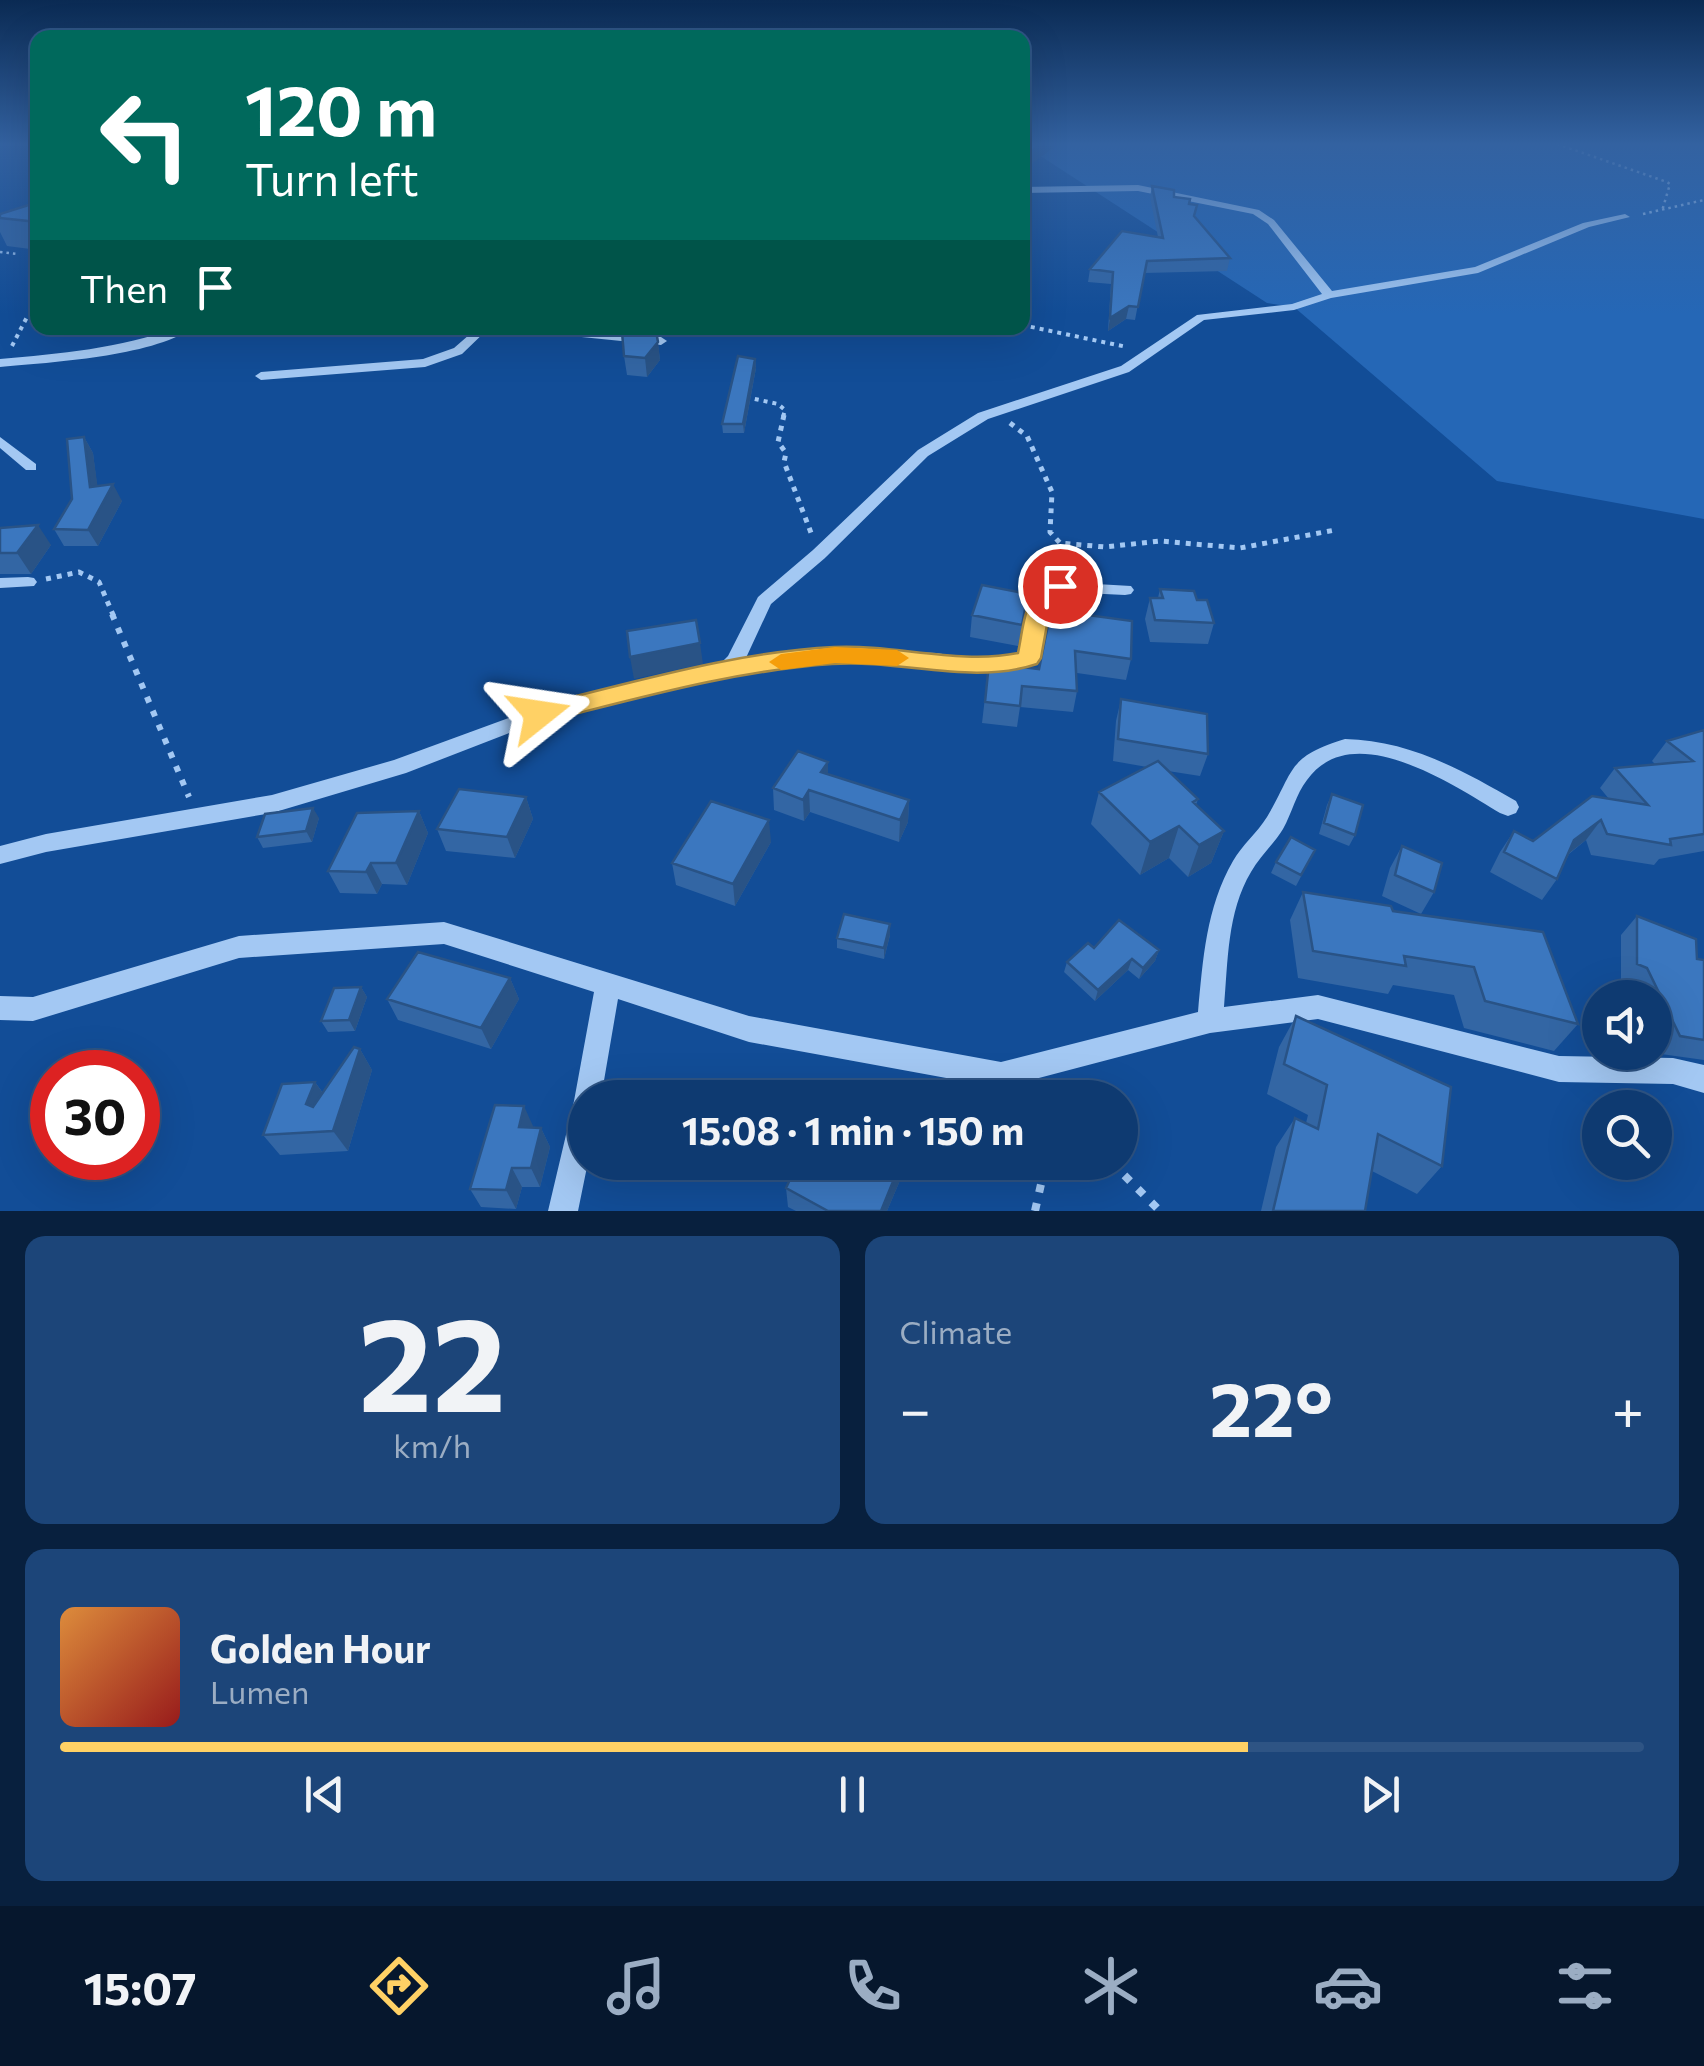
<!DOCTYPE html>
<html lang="en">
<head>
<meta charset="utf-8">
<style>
	:root { --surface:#0e3a71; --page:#1c4579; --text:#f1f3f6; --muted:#9badc3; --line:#2e5484; --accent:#ffd165 }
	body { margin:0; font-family:Commissioner,sans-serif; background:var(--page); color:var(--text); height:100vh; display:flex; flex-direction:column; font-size:38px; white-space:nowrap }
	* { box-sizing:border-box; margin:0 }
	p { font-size:32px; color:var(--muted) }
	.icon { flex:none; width:55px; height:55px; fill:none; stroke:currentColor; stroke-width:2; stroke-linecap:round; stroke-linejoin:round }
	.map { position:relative; height:1211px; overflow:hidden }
	.drawer { display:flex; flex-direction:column; gap:25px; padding:25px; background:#08203e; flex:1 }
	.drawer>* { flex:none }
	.top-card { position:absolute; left:30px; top:30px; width:1000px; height:305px; border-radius:20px; box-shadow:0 10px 40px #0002,0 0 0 2px var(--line); background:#00695c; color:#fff; overflow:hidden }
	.fabs { position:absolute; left:1582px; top:980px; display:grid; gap:20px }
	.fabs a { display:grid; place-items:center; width:90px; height:90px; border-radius:50%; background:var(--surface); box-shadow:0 10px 40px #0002,0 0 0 2px var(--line); font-size:50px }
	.speed { position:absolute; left:30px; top:1050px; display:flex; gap:20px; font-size:50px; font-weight:700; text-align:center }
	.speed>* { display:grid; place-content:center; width:130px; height:130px; border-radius:50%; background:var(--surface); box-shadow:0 10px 40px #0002,0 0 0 2px var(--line); line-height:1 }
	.speed .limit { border:15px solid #d22; background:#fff; color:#111 }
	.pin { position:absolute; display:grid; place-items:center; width:85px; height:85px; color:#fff; margin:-42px; border:5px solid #fff; border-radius:50%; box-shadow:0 2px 10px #0007 }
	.me { position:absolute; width:110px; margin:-55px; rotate:75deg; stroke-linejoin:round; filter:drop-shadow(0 0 8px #0008) }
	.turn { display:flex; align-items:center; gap:35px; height:210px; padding:0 50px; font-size:45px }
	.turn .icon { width:130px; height:130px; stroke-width:2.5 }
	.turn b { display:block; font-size:70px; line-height:85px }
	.then { display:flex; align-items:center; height:95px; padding:0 50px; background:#0003; gap:20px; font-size:38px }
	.big { font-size:75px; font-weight:700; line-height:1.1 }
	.drawer .card { flex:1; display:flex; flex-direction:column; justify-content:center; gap:15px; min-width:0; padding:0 35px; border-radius:20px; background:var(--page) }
	.drawer .dial { align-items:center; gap:0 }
	.dial b { font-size:130px; line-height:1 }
	.song { display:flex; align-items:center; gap:30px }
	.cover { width:120px; height:120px; border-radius:15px; background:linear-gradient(135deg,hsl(30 70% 55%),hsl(0 70% 35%)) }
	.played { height:10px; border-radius:5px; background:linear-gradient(90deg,var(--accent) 75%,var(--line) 75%) }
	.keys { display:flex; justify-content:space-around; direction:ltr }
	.heat { display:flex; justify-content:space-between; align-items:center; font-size:55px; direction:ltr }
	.drawer .tiles { flex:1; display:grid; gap:25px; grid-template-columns:1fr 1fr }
	.card:last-child { grid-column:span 2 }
	.trip { position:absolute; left:568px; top:1080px; width:570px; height:100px; border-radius:50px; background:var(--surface); box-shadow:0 10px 40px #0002,0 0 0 2px var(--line); font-weight:700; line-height:100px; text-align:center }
	.menu { display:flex; height:160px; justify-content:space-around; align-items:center; background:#06172d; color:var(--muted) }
	.menu .icon { width:70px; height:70px }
	.menu .current { color:var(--accent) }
	.menu b { font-size:45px; color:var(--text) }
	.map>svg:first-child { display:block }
</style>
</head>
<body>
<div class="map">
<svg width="1704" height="1211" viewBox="0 0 1704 1211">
	<rect width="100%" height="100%" fill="#124d97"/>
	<!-- green -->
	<path fill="#2567b6" d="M1022,144H1704V519L1497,481L1294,307L1267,303Z"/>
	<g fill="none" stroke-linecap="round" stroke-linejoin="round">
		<!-- path-far4 -->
		<path stroke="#a3c8f3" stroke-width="2.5" stroke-dasharray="2.5 4" stroke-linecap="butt" d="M1557,144L1667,182L1670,184L1662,211
			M1643,214L1704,200
			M0,252L17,254"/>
		<!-- path-far3 -->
		<path stroke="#a3c8f3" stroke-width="4" stroke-dasharray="4 5" stroke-linecap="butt" d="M1022,325L1127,347
			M12,346L27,317L38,311
			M746,397L778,404L785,410L783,417"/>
		<!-- path-far2 -->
		<path stroke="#a3c8f3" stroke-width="5" stroke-dasharray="5 6" stroke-linecap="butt" d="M784,415L778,442L786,453L784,462L813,538
			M1010,423L1027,436L1052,492L1050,532L1060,543L1105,547L1160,541L1240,548L1335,530
			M46,579L79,572L99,582L114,617"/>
		<!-- path-far1 -->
		<path stroke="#a3c8f3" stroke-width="6" stroke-dasharray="6 9" stroke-linecap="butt" d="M112,614L189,797"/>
		<!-- path -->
		<path stroke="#a3c8f3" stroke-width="8" stroke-dasharray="8 11" stroke-linecap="butt" d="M1111,1162L1160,1211
			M1035,1211L1046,1162"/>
		<!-- minor -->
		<path fill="#a3c8f3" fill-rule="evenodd" d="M1138,185L1259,210L1274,220L1332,291L1475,267L1583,223L1625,214L1630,217L1589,227L1478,273L1331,298L1294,310L1204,320L1129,372L988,419L928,456L825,558L771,604L745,660L835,649L936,653L988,661L1021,653L1030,608L1040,589L1061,582L1131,586L1134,590L1131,594L1125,595L1063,592L1053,596L1036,662L988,673L936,665L835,661L726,675L543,720L406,773L272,813L46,852L0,864V846L46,834L272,795L394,760L539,707L720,664L728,656L758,597L813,550L918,450L978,413L1121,366L1197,315L1292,304L1322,294L1268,224L1253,214L1138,191L1022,193V187Z
			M177,328H193C149,357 53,362 0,367V359C60,354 120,348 177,328Z
			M477,328H489L462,354L425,367L261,380L255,376L261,372L423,359L454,348Z
			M526,328H562L661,337L667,341L661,345L532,332Z
			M0,437L36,464V470H26L0,448Z
			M28,577L34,578L37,582L34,586L0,588V578Z
			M1345,739C1408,740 1462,770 1516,801L1519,807L1516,813L1508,816L1500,813C1452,784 1352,717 1307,780C1296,794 1292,813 1283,829C1274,844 1260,856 1251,872C1227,912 1228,962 1224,1007L1318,995L1559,1056L1673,1058L1704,1065V1093L1673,1084L1559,1082L1318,1019L1210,1033L1001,1088L749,1042L618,999L601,1098H585V1162H588L578,1211H548L574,1101L594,992L444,944L239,958L33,1021L0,1020V996L33,997L239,936L444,922L749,1016L1001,1062L1198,1012C1203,959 1206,908 1233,861C1242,845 1257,833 1267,817C1295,770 1286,757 1345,739Z"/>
	</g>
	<!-- wall -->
	<path fill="#3366a4" d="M1152,186L1189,204L1195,217L1230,258L1227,271L1144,273L1135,320L1126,319L1108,331L1111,284L1088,282L1090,269L1158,237L1150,197Z
		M38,202V250L7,246L0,232V214Z
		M639,328H656L660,360L647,377L627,375L624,356Z
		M755,359L756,368L744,433H723L722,424Z
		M84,437L93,453L97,486L122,501L98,546H64L54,529L72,499Z
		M0,528L51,545L31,574H0Z
		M1160,589L1197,600L1214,623L1208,644L1150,642L1145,619L1150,598H1158Z
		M1028,594L1018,646L970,637L972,615Z
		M1051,610L1131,659L1126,680L1077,673V691L1073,712L1020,707L1017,727L982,723L989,663L1039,669Z
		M1121,699L1208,754L1200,776L1168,771L1198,799L1196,805L1224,831L1211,863L1188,877L1169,858L1140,875L1091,824L1099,792L1147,767L1113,761L1116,721Z
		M1704,730V851L1659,859L1654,865L1591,855L1586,840L1569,854L1557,879L1542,900L1490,872L1500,852L1514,831L1533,841L1609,799L1600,788L1615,768L1655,764L1652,761L1667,741Z
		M828,762V775L909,800L908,822L899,842L810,812L804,821L774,810L773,788Z
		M1332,794L1355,835L1349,846L1319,834L1327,805Z
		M526,797L533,819L515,858L446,851L437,829Z
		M419,811L428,833L407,885L382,884L377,894L340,893L328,871Z
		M319,818L312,842L263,848L257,837Z
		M771,842L735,906L676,885L672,863Z
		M1402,846L1434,892L1421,914L1382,896L1390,868Z
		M1315,850L1296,886L1271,873L1276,862Z
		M1303,892L1393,911L1578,1024L1554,1051L1464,1028L1454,995L1393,985L1388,994L1298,978L1290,920Z
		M1637,916L1697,959L1704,960V1060L1661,1054L1655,1040V998H1636L1630,986L1621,982V935Z
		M890,935L884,959L837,948V938Z
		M1094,948L1159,950L1155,961L1139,979L1128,970L1095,1001L1064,972L1067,962Z
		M510,978L519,999L491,1049L398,1020L387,999Z
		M361,987L367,997L355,1031L328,1032L321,1021Z
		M1296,1016L1442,1166L1417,1194L1372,1171L1365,1211H1261L1276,1147L1295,1118L1306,1123L1308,1115L1267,1094L1279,1047Z
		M360,1049L372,1070L348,1151L280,1155L263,1135L315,1082L323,1093Z
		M533,1126V1128H541L550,1147L540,1187H522L516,1209L481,1207L470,1189Z
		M798,1162H905L904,1171L887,1211H796L788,1207L786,1188Z"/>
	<!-- shaded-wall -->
	<path fill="#295386" d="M1041,144H1053V148L1022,171V158Z
		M1129,306L1126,319L1108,331L1110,318Z
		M277,328H312L303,331L280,334Z
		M658,342L660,360L647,377L645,358Z
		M755,359L756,368L744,433L743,424Z
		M84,437L93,453L100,504L90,487Z
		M113,484L122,501L98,546L88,530Z
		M38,525L51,545L31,574L17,553Z
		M700,643L703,664L634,679L630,657Z
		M828,762V784L821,772Z
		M809,790L810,812L804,821L803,800Z
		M526,797L533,819L515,858L507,837Z
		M909,800L908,822L899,842L900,820Z
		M313,808L319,818L312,842L306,831Z
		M419,811L428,833L407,885L396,863Z
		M769,820L771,842L735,906L733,884Z
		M1601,820L1586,840L1559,861L1574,840Z
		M1179,826L1169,858L1140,875L1150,842Z
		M1224,831L1211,863L1188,877L1199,845Z
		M371,863L382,884L377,894L366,872Z
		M890,924V935L884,959V948Z
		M1159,950L1155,961L1139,979L1143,968Z
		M1132,959L1128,970L1095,1001L1098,990Z
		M510,978L519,999L491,1049L481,1028Z
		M361,987L367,997L355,1031L349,1020Z
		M360,1049L372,1070L348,1151L333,1131Z
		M315,1082L329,1102L321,1124L306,1104Z
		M524,1106L533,1126L528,1146L519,1127Z
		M541,1128L550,1147L540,1187L531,1168Z
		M901,1162H905L904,1171L887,1211H881Z
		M512,1168L522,1187L516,1209L506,1190Z"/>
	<!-- building -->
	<path fill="#3b77bf" stroke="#295386" stroke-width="2.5" d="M1022,144H1041L1022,158Z
		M1152,186L1174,190V197L1190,199L1189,204L1197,205L1194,216L1230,258L1147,261L1138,307L1129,306L1110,318L1113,272L1090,269L1122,231L1163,238Z
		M38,202V222L0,218V214Z
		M625,328L656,331L658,342L645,358L624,356L622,332Z
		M738,356L755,359L743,424H722Z
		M84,437L90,487L113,484L88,530L54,529L72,499L67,439Z
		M38,525L17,553H0V528Z
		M982,585L1028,594L1022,625L972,615Z
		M1160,589L1194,591L1197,600H1207L1214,623L1155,620L1150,598H1163Z
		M1051,610L1132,621L1131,659L1075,651L1077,691L1022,686L1020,706L985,702L989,663L1039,669Z
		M696,620L700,643L630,657L627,631Z
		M1121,699L1207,714L1208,754L1118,739Z
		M1704,730V834L1670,839L1671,845L1607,834L1601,820L1574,840L1557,879L1504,852L1514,831L1533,841L1592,796L1648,805L1615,768L1693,761L1667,741Z
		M798,751L828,762L821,772L909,800L900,820L809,790L803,800L773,788Z
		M1158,761L1198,799L1193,802L1224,831L1199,845L1179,826L1150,842L1099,792Z
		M459,789L526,797L507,837L437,829Z
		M1332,794L1363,805L1355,835L1324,823Z
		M711,801L769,820L733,884L672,863Z
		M313,808L306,831L257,837L265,814Z
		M419,811L396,863H371L366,872L328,871L357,813Z
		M1291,837L1315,850L1301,875L1276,862Z
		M1402,846L1442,863L1434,892L1395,875Z
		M1303,892L1391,906L1393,911L1543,932L1578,1024L1485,1001L1474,967L1404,956L1406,966L1313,951Z
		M844,914L890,924L884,948L837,938Z
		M1637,916L1696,939L1697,959L1704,960V1040L1680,1036L1647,968L1637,964Z
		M1119,920L1159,950L1143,968L1132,959L1098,990L1067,962L1088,943L1094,948Z
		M418,952L510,978L481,1028L387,999Z
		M361,987L349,1020L321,1021L334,988Z
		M1296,1016L1451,1087L1442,1166L1378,1134L1365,1211H1273L1295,1118L1318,1129L1327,1085L1284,1064Z
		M354,1047L360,1049L333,1131L263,1135L282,1084L315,1082L306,1104L313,1107Z
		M495,1105L524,1106L519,1127L541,1128L531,1168H512L506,1190L470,1189Z
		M798,1162H901L881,1211H828L786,1188Z"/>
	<!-- sky -->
	<linearGradient id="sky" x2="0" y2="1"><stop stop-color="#0a2a53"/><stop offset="0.46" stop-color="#3362a1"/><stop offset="1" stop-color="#3362a1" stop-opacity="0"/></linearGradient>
	<rect width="1704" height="314" fill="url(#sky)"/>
	<!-- route -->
	<path fill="#ffd165" stroke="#a68842" stroke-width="2.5" d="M1060,580L1072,586L1055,597L1050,608L1041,658L1037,664C971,686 901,659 832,664C732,671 636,699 539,723L530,721L526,714L530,707L539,705C636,682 734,652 834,647C894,644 960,665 1018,653C1025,620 1023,589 1060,580Z"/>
	<!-- slow -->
	<path fill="#f59e0b" d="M835,647L897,650L909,658L897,666L835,663L781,670L769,662L781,654Z"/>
</svg>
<div class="fabs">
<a><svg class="icon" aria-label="sound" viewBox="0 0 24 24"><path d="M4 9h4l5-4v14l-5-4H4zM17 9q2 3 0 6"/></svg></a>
<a><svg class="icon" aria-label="search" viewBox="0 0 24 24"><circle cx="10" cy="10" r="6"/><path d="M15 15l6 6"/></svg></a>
</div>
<div class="speed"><div class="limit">30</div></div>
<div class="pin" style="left:1060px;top:586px;background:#d93025"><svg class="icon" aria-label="arrive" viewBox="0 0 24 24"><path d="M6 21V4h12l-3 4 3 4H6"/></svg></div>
<svg class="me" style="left:539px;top:714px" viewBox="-20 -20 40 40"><path d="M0-17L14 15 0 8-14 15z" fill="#ffd165" stroke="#fff" stroke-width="4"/></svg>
<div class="trip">15:08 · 1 min · 150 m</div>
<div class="top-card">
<div class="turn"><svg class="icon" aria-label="left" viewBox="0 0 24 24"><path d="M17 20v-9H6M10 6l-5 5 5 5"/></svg><div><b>120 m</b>Turn left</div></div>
<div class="then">Then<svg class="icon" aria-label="arrive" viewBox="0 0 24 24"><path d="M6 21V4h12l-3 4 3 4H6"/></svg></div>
</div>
</div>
<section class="drawer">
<div class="tiles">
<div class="card dial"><b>22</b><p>km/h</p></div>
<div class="card"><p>Climate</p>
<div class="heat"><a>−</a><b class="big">22°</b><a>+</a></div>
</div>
<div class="card">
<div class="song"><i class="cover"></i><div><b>Golden Hour</b><p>Lumen</p></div></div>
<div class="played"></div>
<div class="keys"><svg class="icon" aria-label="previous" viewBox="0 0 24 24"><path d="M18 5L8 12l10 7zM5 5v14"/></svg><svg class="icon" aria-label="pause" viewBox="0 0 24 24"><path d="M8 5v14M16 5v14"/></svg><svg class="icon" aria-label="next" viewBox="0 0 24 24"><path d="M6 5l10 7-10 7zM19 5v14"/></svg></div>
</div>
</div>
</section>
<nav class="menu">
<b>15:07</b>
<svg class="icon current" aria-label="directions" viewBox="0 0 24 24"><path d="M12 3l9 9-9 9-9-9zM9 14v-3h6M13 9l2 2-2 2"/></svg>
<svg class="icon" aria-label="music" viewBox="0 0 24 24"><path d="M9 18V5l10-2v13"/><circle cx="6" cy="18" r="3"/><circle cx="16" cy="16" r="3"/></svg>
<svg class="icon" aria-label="phone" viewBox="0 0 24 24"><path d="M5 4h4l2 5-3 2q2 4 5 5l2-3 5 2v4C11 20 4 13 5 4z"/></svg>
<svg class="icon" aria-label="climate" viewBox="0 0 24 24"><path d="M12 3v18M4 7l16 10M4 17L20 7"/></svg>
<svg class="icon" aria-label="car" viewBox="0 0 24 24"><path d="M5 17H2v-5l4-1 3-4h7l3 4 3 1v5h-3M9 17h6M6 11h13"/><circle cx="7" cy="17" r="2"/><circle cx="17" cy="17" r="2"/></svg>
<svg class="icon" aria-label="filters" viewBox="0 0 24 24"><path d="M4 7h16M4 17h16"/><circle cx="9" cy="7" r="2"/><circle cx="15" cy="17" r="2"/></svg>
</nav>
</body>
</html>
